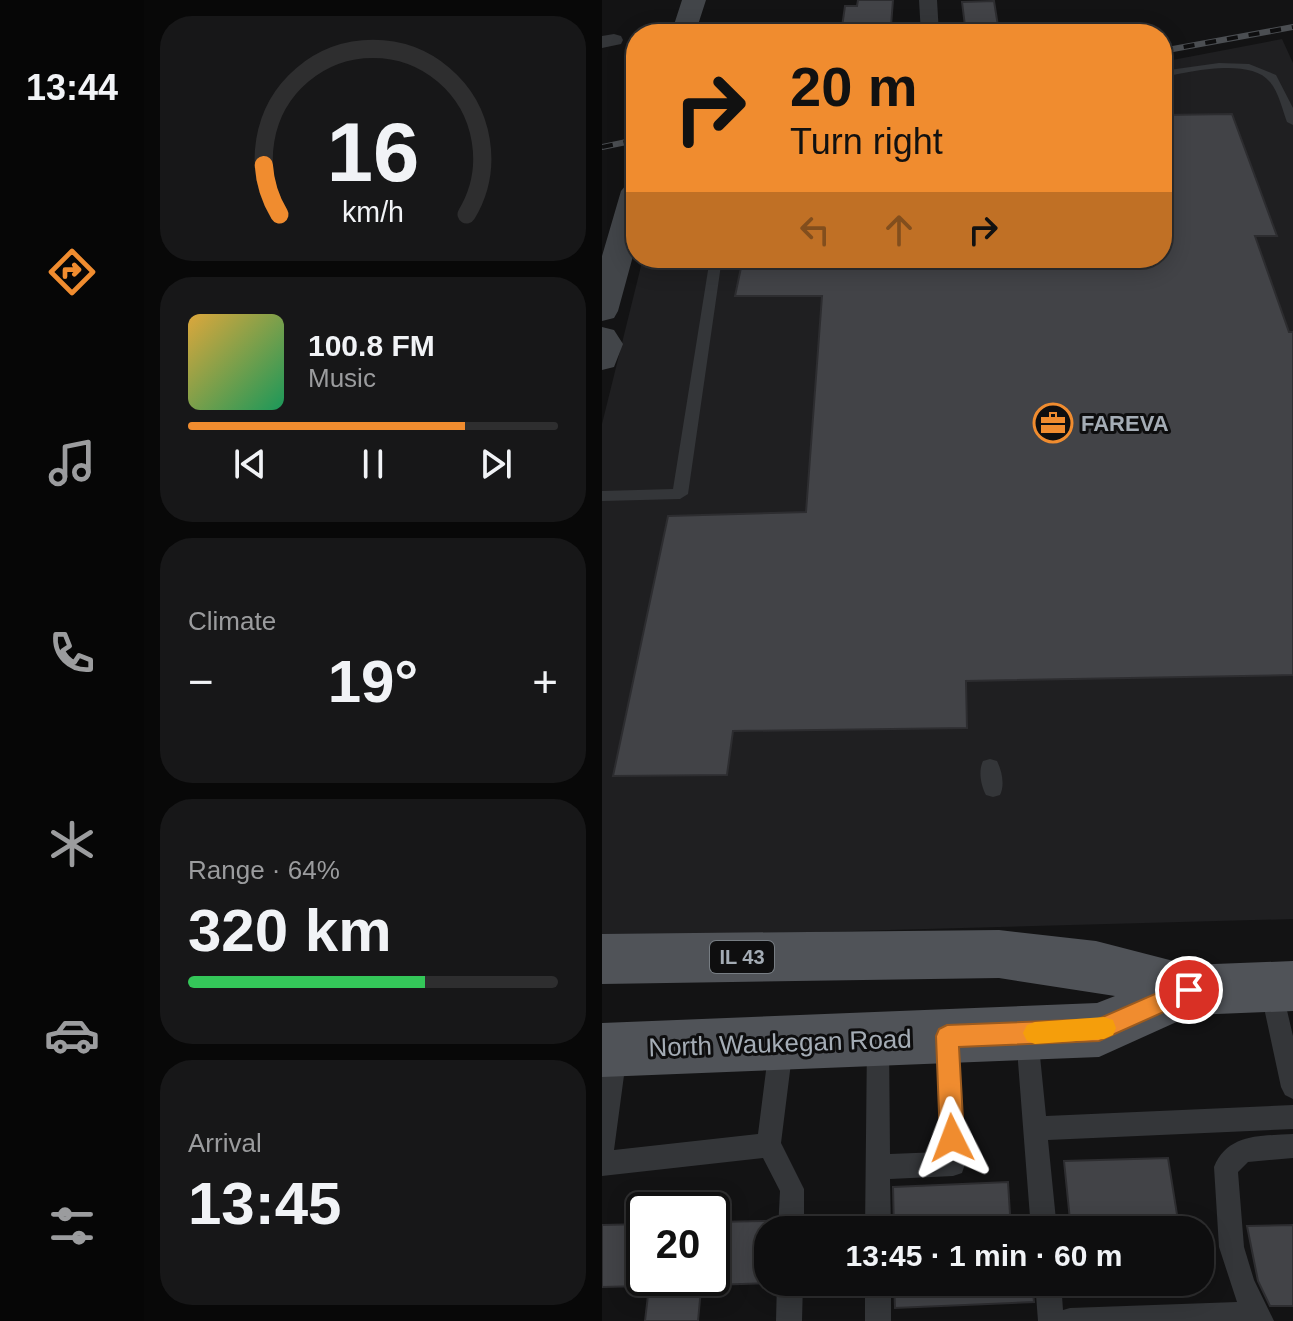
<!DOCTYPE html>
<html lang="en">
<head>
<meta charset="utf-8">
<style>
	:root { --surface:#0e0e0f; --page:#171718; --text:#f1f3f6; --muted:#9b9c9e; --line:#2e2e2f; --accent:#f08c2f }
	body { margin:0; font-family:Arial,sans-serif; background:var(--page); color:var(--text); height:100vh; display:flex; flex-direction:column; font-size:30px; white-space:nowrap }
	* { box-sizing:border-box; margin:0 }
	p { font-size:26px; color:var(--muted) }
	.icon { flex:none; width:44px; height:44px; fill:none; stroke:currentColor; stroke-width:2; stroke-linecap:round; stroke-linejoin:round }
	.map { position:relative; flex:1; overflow:hidden }
	.details { display:flex; flex-direction:column; gap:16px; padding:16px; background:#080808; width:458px }
	.details>* { flex:none }
	.guide { position:absolute; left:24px; top:24px; width:546px; height:244px; border-radius:32px; box-shadow:0 4px 20px #0003,0 0 0 2px var(--line); background:#f08c2f; color:#111; overflow:hidden }
	.speed { position:absolute; left:24px; top:1192px; display:flex; gap:16px; font-size:40px; font-weight:700; text-align:center }
	.speed>* { display:grid; place-content:center; width:104px; height:104px; border-radius:50%; background:var(--surface); box-shadow:0 4px 20px #0003,0 0 0 2px var(--line); line-height:1 }
	.speed .limit { border:4px solid #111; border-radius:12px; background:#fff; color:#111 }
	.pin { position:absolute; display:grid; place-items:center; width:68px; height:68px; color:#fff; margin:-34px; border:4px solid #fff; border-radius:50%; box-shadow:0 2px 8px #0007 }
	.me { position:absolute; width:88px; margin:-44px; rotate:357deg; stroke-linejoin:round; filter:drop-shadow(0 0 6px #0008) }
	.turn { display:flex; align-items:center; gap:28px; height:168px; padding:0 32px; font-size:36px }
	.turn .icon { width:104px; height:104px; stroke-width:2.5 }
	.turn b { display:block; font-size:56px; line-height:68px }
	.lanes { display:flex; align-items:center; height:76px; padding:0 32px; background:#0003; justify-content:center; gap:40px; direction:ltr }
	.lanes .off { opacity:.35 }
	.big { font-size:60px; font-weight:600; line-height:1.1 }
	.details .card { flex:1; display:flex; flex-direction:column; justify-content:center; gap:12px; min-width:0; padding:0 28px; border-radius:32px; background:var(--page) }
	.details .dial { align-items:center; gap:0 }
	.dial svg { height:208px; overflow:visible; fill:none; stroke:var(--line); stroke-width:7; stroke-linecap:round; text-anchor:middle }
	.dial text { fill:var(--text); stroke:none }
	.song { display:flex; align-items:center; gap:24px }
	.cover { width:96px; height:96px; border-radius:12px; background:linear-gradient(135deg,hsl(40 70% 55%),hsl(150 70% 35%)) }
	.played { height:8px; border-radius:4px; background:linear-gradient(90deg,var(--accent) 75%,var(--line) 75%) }
	.keys { display:flex; justify-content:space-around; direction:ltr }
	.heat { display:flex; justify-content:space-between; align-items:center; font-size:44px; direction:ltr }
	.charge { height:12px; border-radius:6px; background:linear-gradient(90deg,#34c759 64%,var(--line) 0) }
	.trip { position:absolute; left:152px; top:1216px; width:460px; height:80px; border-radius:32px; background:var(--surface); box-shadow:0 4px 20px #0003,0 0 0 2px var(--line); font-weight:600; line-height:80px; text-align:center }
	main { display:flex; flex:1; min-height:0 }
	.tab-bar { display:flex; flex-direction:column; width:144px; justify-content:space-around; align-items:center; background:#060606; color:var(--muted) }
	.tab-bar .icon { width:56px; height:56px }
	.tab-bar .active { color:var(--accent) }
	.tab-bar b { font-size:36px; color:var(--text) }
	.map>svg:first-child { display:block }
</style>
</head>
<body>
<main>
<nav class="tab-bar">
<b>13:44</b>
<svg class="icon active" aria-label="directions" viewBox="0 0 24 24"><path d="M12 3l9 9-9 9-9-9zM9 14v-3h6M13 9l2 2-2 2"/></svg>
<svg class="icon" aria-label="music" viewBox="0 0 24 24"><path d="M9 18V5l10-2v13"/><circle cx="6" cy="18" r="3"/><circle cx="16" cy="16" r="3"/></svg>
<svg class="icon" aria-label="phone" viewBox="0 0 24 24"><path d="M5 4h4l2 5-3 2q2 4 5 5l2-3 5 2v4C11 20 4 13 5 4z"/></svg>
<svg class="icon" aria-label="climate" viewBox="0 0 24 24"><path d="M12 3v18M4 7l16 10M4 17L20 7"/></svg>
<svg class="icon" aria-label="car" viewBox="0 0 24 24"><path d="M5 17H2v-5l4-1 3-4h7l3 4 3 1v5h-3M9 17h6M6 11h13"/><circle cx="7" cy="17" r="2"/><circle cx="17" cy="17" r="2"/></svg>
<svg class="icon" aria-label="filters" viewBox="0 0 24 24"><path d="M4 7h16M4 17h16"/><circle cx="9" cy="7" r="2"/><circle cx="15" cy="17" r="2"/></svg>
</nav>
<section class="details">
<div class="card dial"><svg viewBox="0 0 100 80">
<path d="M14 69A42 42 0 1 1 86 69"/>
<path d="M14 69A42 42 0 0 1 8 50" stroke="#f08c2f"/>
<text x="50" y="56" font-size="32" font-weight="700">16</text>
<text x="50" y="72" font-size="11">km/h</text>
</svg></div>
<div class="card">
<div class="song"><i class="cover"></i><div><b>100.8 FM</b><p>Music</p></div></div>
<div class="played"></div>
<div class="keys"><svg class="icon" aria-label="previous" viewBox="0 0 24 24"><path d="M18 5L8 12l10 7zM5 5v14"/></svg><svg class="icon" aria-label="pause" viewBox="0 0 24 24"><path d="M8 5v14M16 5v14"/></svg><svg class="icon" aria-label="next" viewBox="0 0 24 24"><path d="M6 5l10 7-10 7zM19 5v14"/></svg></div>
</div>
<div class="card"><p>Climate</p>
<div class="heat"><a>−</a><b class="big">19°</b><a>+</a></div>
</div>
<div class="card"><p>Range · 64%</p><b class="big">320 km</b><div class="charge"></div></div>
<div class="card"><p>Arrival</p><b class="big">13:45</b></div>
</section>
<div class="map">
<svg width="691" height="1321" viewBox="0 0 691 1321">
	<rect width="100%" height="100%" fill="#131314"/>
	<!-- built -->
	<path fill="#1f1f21" d="M680,39L691,63V919L0,938V424L41,258H560V62Z"/>
	<!-- building -->
	<path fill="#424347" stroke="#2d2d30" stroke-width="2" d="M256,0H291L289,26H276L275,34H239L243,6H255Z
		M392,1L396,26H363L360,2Z
		M630,114L675,236H653L687,332H691V675L364,681L365,728L131,731L125,775L11,776L66,516L204,512L220,296H133L141,258H560V115Z
		M566,1158L577,1227L469,1230L462,1161Z
		M406,1182L409,1230H292L291,1187Z
		M166,1221V1283L110,1285V1222Z
		M42,1224V1286L0,1287V1225Z
		M691,1225V1306H668L656,1281L645,1226Z
		M48,1278H100L96,1321H43Z
		M292,1282H430L432,1302L293,1308Z"/>
	<g fill="none" stroke-linecap="round" stroke-linejoin="round">
		<!-- lane -->
		<path fill="#343639" fill-rule="evenodd" d="M617,63L647,64L674,75L691,108V125L685,122C680,109 677,93 668,82C648,57 587,72 560,77V71Z
			M108,258H120L86,494L78,499L0,501V491L71,489Z
			M388,759L395,761C400,771 403,785 398,795L391,797L384,795C379,786 376,771 381,761Z
			M669,979L677,982L680,989L691,1036V1099L683,1095L679,1087L658,989L661,982Z
			M425,1025L433,1028L436,1036L444,1116L691,1105V1129L446,1140L455,1230H429L414,1036L417,1028Z
			M276,1030L284,1033L287,1041L288,1154L338,1152L334,1042L337,1034L345,1031L353,1034L356,1042L363,1164L360,1173L351,1176L288,1179L289,1230H263L265,1041L268,1033Z
			M179,1036L187,1039L191,1047L179,1143L202,1189V1230H176L178,1191L161,1158L0,1176V1063L5,1045L13,1042L21,1045L25,1053L12,1150L156,1134L167,1047L171,1039Z
			M691,1134V1158L646,1162L636,1172L642,1247L652,1280L672,1321H436L433,1282H459L461,1310L468,1308L635,1302L617,1247L612,1167C626,1133 659,1136 691,1134Z
			M175,1282H201L200,1321H174Z
			M263,1282H289V1321H263Z"/>
		<!-- street -->
		<path fill="#343639" fill-rule="evenodd" d="M317,0H335L337,34H319Z
			M12,34L19,36L21,40L19,44L0,48V36Z"/>
		<!-- secondary -->
		<path fill="#424549" fill-rule="evenodd" d="M80,0H104L93,34H69Z
			M34,182V245L16,311L12,318L0,321V256L19,191L24,185Z
			M0,327L12,330L21,344L12,367L0,370Z"/>
		<!-- primary -->
		<path fill="#505358" fill-rule="evenodd" d="M397,930L494,941L587,965L691,961V1011L590,1015L497,1057L0,1077V1023L495,1003L513,996L397,978L0,984V934Z"/>
		<defs>
			<path id="rail" d="M560,51L691,27
				M0,147L34,140"/>
		</defs>
		<!-- rail casing -->
		<use href="#rail" stroke="#4b4e52" stroke-width="6"/>
		<!-- rail -->
		<use href="#rail" stroke="#0e0e0f" stroke-width="4" stroke-dasharray="11" stroke-linecap="butt"/>
	</g>
	<!-- route -->
	<path fill="#f08c2f" stroke="#9c5b1f" stroke-width="2" d="M587,979L595,982L598,990L595,997L497,1041L357,1047L362,1138L358,1146L350,1150L341,1146L338,1138L334,1036L337,1029L345,1025L496,1019Z"/>
	<!-- slow -->
	<path fill="#f59e0b" d="M502,1017L511,1020L514,1028L511,1035L502,1039L433,1044L425,1041L421,1033L425,1025L433,1022Z"/>
	<!-- icons -->
	<defs>
		<symbol id="office-ring" viewBox="-11 -11 22 22"><circle r="9.5" fill="#0e0e0f" stroke="#f08c2f" stroke-width="1.5"/><path d="M-6-3h4V-5.5h4V-3h4V5H-6ZM-1-4.5V-3h2v-1.5ZM-6 0V1H6V0Z" fill="#f08c2f"/></symbol>
	</defs>
	<g fill-rule="evenodd">
		<use href="#office-ring" x="429" y="401" width="44" height="44"/>
	</g>
	<g text-anchor="middle" stroke-width="6" stroke-linejoin="round" paint-order="stroke">
		<!-- shield labels -->
		<rect fill="#0e0e0f" stroke="#777d83" stroke-width="2" x="108" y="941" width="64" height="32" rx="6"/>
		<g font-size="20" font-weight="bold" fill="#a4acb5">
			<text x="140" y="964">IL 43</text>
		</g>
		<!-- poi labels -->
		<g font-size="22" font-weight="bold" fill="#a4acb5" stroke="#0e0e0f" text-anchor="start">
			<text x="479" y="431">FAREVA</text>
		</g>
		<!-- near-street labels -->
		<g font-size="26" fill="#a4acb5" stroke="#0e0e0f">
			<text transform="translate(178 1043) rotate(-2)" y="9">North Waukegan Road</text>
		</g>
	</g>
</svg>
<div class="speed"><div class="limit">20</div></div>
<div class="pin" style="left:587px;top:990px;background:#d93025"><svg class="icon" aria-label="arrive" viewBox="0 0 24 24"><path d="M6 21V4h12l-3 4 3 4H6"/></svg></div>
<svg class="me" style="left:350px;top:1138px" viewBox="-20 -20 40 40"><path d="M0-17L14 15 0 8-14 15z" fill="#f08c2f" stroke="#fff" stroke-width="4"/></svg>
<div class="trip">13:45 · 1 min · 60 m</div>
<div class="guide">
<div class="turn"><svg class="icon" aria-label="right" viewBox="0 0 24 24"><path d="M7 20v-9h11M14 6l5 5-5 5"/></svg><div><b>20 m</b>Turn right</div></div>
<div class="lanes"><svg class="icon off" aria-label="left" viewBox="0 0 24 24"><path d="M17 20v-9H6M10 6l-5 5 5 5"/></svg><svg class="icon off" aria-label="ahead" viewBox="0 0 24 24"><path d="M12 20V5M6 11l6-6 6 6"/></svg><svg class="icon" aria-label="right" viewBox="0 0 24 24"><path d="M7 20v-9h11M14 6l5 5-5 5"/></svg></div>
</div>
</div>
</main>
</body>
</html>
